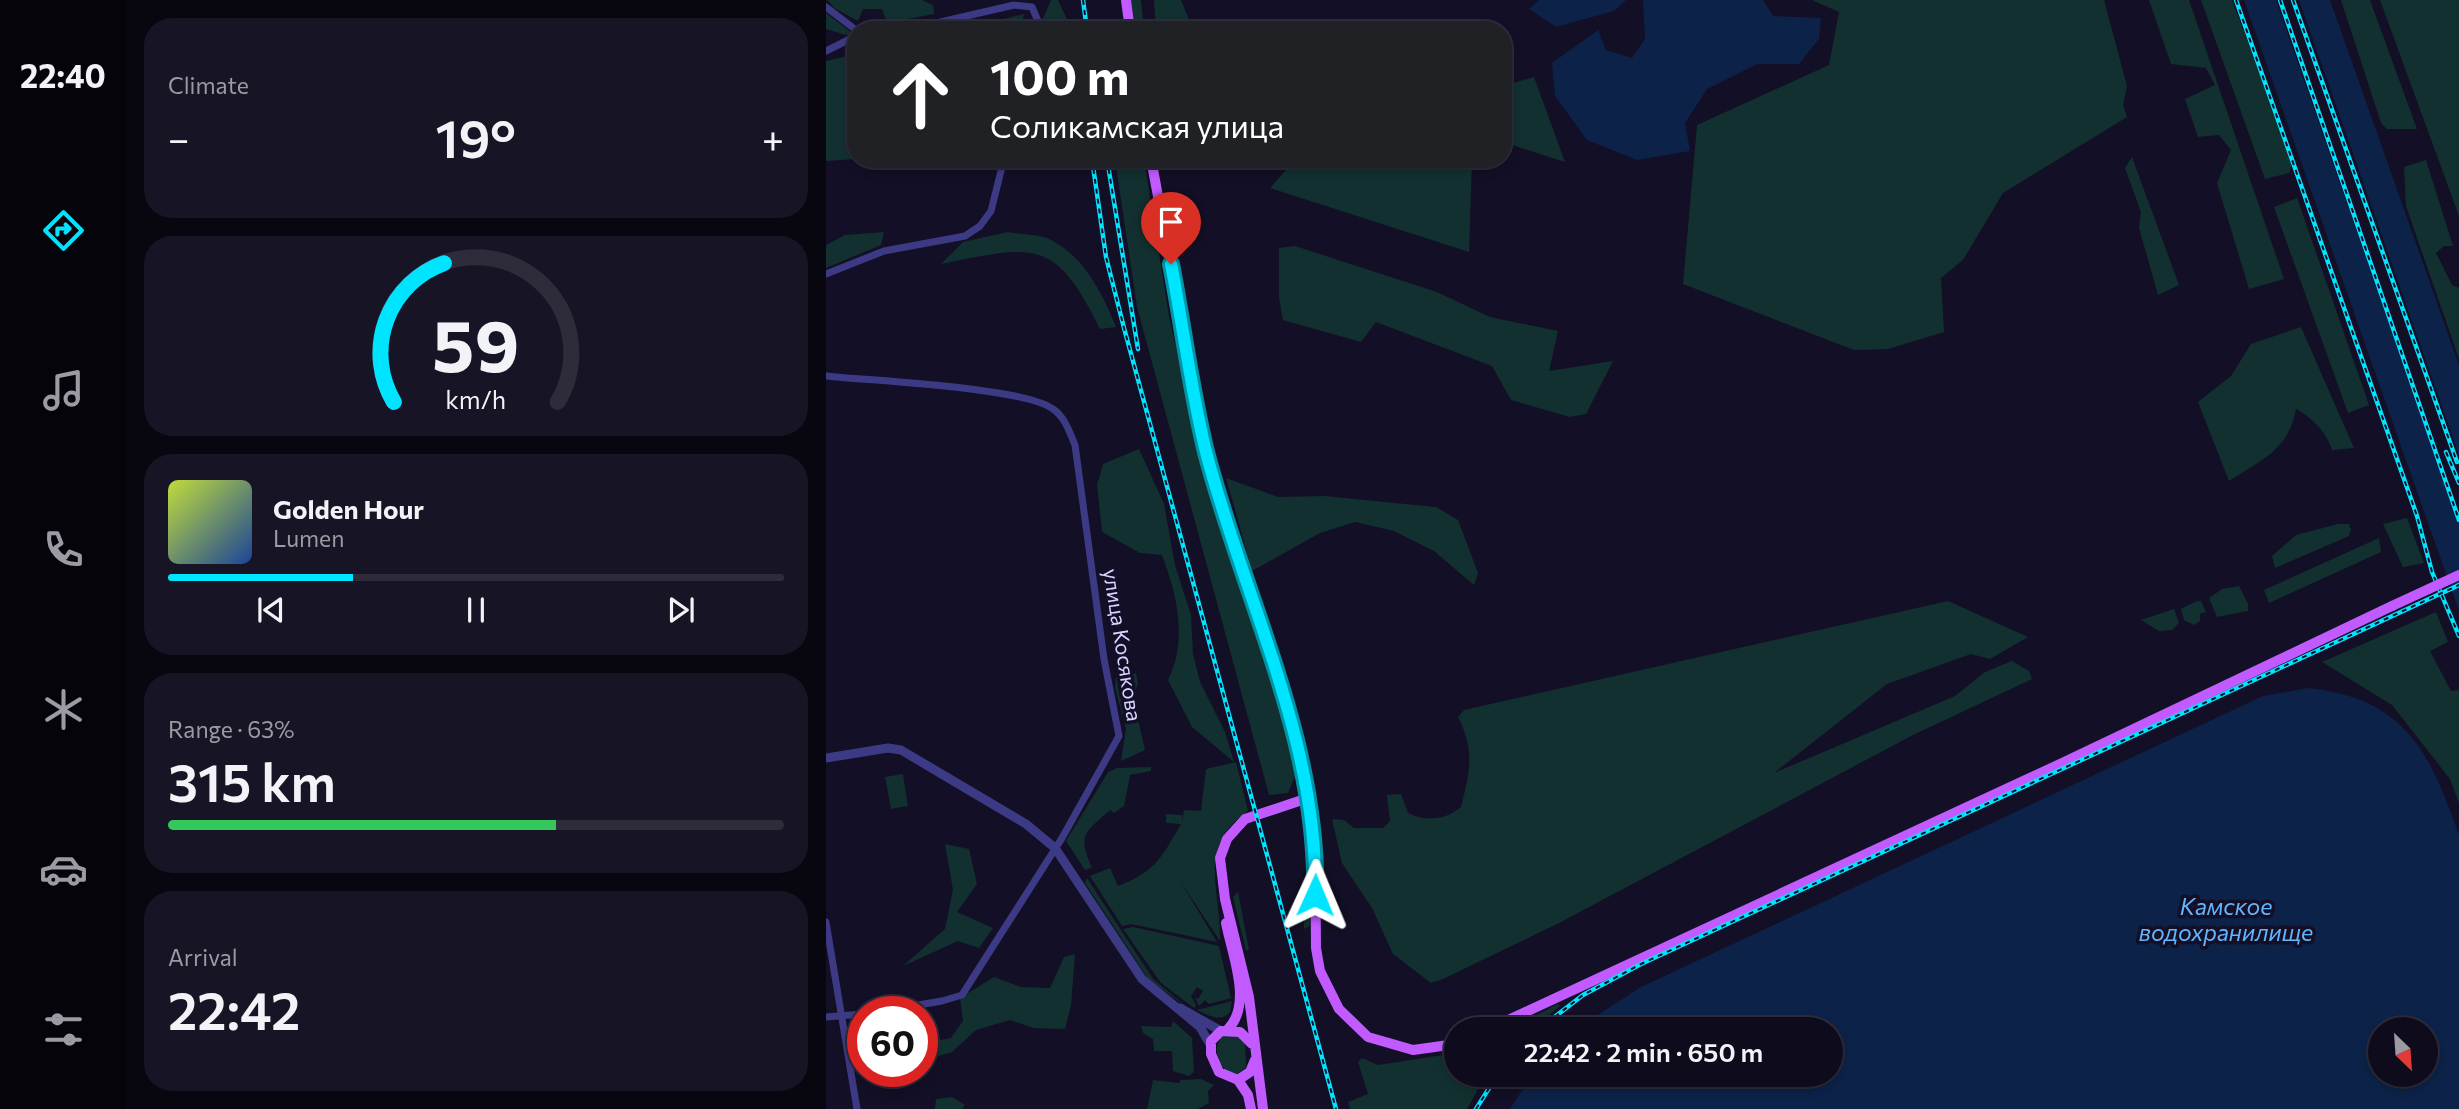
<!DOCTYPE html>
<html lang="en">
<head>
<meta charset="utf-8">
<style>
	:root { --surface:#0e0b1c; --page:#171425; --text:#f1f3f6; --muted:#9b9ba3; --line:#2e2b3b; --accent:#00e5ff }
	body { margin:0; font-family:Commissioner,sans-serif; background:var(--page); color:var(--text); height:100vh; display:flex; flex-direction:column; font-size:26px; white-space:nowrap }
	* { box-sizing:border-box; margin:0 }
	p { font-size:23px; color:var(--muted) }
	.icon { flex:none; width:38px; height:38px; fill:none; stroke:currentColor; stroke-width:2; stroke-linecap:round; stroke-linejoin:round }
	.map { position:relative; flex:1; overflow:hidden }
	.details { display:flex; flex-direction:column; gap:18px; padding:18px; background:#08060f; width:700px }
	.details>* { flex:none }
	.hud { position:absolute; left:21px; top:21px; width:665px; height:147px; border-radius:28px; box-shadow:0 4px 10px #0003,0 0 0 2px var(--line); background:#202124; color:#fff; overflow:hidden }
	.needle { width:46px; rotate:155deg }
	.controls { position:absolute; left:1542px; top:1017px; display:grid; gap:14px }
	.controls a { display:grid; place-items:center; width:70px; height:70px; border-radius:50%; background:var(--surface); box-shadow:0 4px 10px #0003,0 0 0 2px var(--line); font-size:35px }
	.speed { position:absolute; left:21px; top:996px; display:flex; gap:14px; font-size:35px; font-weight:700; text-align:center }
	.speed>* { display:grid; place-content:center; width:91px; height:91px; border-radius:50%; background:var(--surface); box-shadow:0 4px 10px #0003,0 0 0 2px var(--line); line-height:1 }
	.speed .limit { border:10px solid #d22; background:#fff; color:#111 }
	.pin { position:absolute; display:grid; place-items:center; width:60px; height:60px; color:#fff; margin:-72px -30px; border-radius:50% 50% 50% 0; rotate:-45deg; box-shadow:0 0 7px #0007 }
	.pin .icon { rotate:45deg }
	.me { position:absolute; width:77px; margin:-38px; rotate:1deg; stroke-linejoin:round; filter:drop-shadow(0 0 5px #0008) }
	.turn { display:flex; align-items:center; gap:24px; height:147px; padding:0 28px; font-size:32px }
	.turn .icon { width:91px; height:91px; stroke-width:2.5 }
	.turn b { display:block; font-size:49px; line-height:60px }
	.big { font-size:52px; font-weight:600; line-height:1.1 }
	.details .tile { flex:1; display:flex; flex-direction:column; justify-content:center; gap:10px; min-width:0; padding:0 24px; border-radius:28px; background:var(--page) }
	.details .dial { align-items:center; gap:0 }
	.dial svg { height:182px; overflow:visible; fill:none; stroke:var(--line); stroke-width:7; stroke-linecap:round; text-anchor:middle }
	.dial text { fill:var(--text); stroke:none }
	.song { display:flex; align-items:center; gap:21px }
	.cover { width:84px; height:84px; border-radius:10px; background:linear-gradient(135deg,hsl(70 70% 55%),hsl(220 70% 35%)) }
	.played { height:7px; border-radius:4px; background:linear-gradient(90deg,var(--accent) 30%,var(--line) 30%) }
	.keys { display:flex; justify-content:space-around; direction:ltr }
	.heat { display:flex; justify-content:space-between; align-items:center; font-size:38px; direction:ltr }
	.charge { height:10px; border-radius:5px; background:linear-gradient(90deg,#34c759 63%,var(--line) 0) }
	.trip { position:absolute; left:618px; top:1017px; width:399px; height:70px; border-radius:35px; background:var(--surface); box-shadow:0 4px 10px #0003,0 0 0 2px var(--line); font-weight:600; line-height:70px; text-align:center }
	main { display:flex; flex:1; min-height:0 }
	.menu { display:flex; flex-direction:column; width:126px; justify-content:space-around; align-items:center; background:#06040b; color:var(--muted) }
	.menu .icon { width:49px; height:49px }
	.menu .active { color:var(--accent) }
	.menu b { font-size:32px; color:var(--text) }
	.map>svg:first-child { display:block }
</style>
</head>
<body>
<main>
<nav class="menu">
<b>22:40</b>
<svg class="icon active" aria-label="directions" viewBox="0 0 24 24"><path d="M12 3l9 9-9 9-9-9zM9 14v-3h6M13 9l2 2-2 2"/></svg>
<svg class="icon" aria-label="music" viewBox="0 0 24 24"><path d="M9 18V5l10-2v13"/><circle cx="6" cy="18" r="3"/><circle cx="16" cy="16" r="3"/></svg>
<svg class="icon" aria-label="phone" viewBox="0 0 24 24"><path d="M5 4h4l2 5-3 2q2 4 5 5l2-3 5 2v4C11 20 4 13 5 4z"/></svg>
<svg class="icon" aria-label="climate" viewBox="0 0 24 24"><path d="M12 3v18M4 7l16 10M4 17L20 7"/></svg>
<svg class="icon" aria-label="car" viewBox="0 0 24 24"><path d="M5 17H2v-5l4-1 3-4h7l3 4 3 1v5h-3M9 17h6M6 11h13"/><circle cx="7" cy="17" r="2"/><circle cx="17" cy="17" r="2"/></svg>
<svg class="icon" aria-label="filters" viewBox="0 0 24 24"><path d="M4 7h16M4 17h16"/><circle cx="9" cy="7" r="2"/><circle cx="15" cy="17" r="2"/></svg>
</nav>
<section class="details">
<div class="tile"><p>Climate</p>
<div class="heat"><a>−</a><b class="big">19°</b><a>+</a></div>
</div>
<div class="tile dial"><svg viewBox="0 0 100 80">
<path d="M14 69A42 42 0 1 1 86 69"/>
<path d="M14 69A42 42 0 0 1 36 8" stroke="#00e5ff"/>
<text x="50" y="56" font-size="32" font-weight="700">59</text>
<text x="50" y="72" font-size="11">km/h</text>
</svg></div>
<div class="tile">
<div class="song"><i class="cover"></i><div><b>Golden Hour</b><p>Lumen</p></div></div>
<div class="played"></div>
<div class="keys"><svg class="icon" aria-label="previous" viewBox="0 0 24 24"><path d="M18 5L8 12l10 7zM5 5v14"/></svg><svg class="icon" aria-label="pause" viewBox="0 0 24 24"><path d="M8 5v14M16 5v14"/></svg><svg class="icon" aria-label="next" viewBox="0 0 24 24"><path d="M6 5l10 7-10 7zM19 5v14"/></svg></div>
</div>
<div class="tile"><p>Range · 63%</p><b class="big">315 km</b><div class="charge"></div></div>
<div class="tile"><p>Arrival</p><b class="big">22:42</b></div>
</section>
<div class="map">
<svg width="1633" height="1109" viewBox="0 0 1633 1109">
	<rect width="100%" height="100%" fill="#130f26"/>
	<!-- green -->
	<path fill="#12302f" d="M2,0H96L107,5L108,14L61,23L56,9H37L32,21L8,8Z
		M225,0H232L246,30H212Z
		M305,0H315L318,30H310Z
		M328,0H355L367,30H330Z
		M986,0H1278L1301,86L1297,105L1301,117L1177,193L1137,260L1115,278L1118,332L1062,349L1028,350L857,284L871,125L1003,65L1013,12Z
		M1323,0H1363L1458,279L1423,289L1391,183L1405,150L1393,135L1372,137L1359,99L1389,85L1380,68L1345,64Z
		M1375,0H1406L1467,161L1463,173L1439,179Z
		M1515,0H1544L1591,129H1561L1555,123Z
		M1554,0H1633V216Z
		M0,13L30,36V38L0,29Z
		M198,14L194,30H131Z
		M30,54V159L0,161V61Z
		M708,77L739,162L677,142V86Z
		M1306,157L1353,285L1332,295L1313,228L1315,212L1299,168Z
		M289,159H318L343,316L379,473L449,694L470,774L462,793L443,795L311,307Z
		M470,159H646L643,252L444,188Z
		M1600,160L1627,246H1618L1610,253L1626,285L1633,288V359L1580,206L1578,167Z
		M1471,198L1543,405L1522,413L1448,207Z
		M58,232L55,245L0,268V245L19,235Z
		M182,232C195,235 214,234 225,240C259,257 277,295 290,327L274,329C229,237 208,245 115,264L137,242Z
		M469,246L611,292L664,317L732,331L723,371L787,361L760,414L744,417L685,400L666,366L550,322L535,342L457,320L453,298V248Z
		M1475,327L1528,448L1506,450C1501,433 1486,417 1470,409C1463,450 1435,460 1403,481L1372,402L1405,376L1425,344Z
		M313,449L338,504L349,565L365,615L367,654L374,682L399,732L408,762L366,727L342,680C362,640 351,595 336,555L314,553L276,532L271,485L277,464Z
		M400,478L452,497L498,496L610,507L632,520L652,573L648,585L608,551L568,531L529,522L494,533L426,571Z
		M1581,518L1598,563L1577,567L1557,524Z
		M1512,524H1523L1525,530L1523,536L1449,568L1446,556L1470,535Z
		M1553,538L1555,552L1443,603L1438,590Z
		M1413,586L1422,604V611L1391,617L1383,598L1396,589Z
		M1122,601L1202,637L1164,659L1145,654L1061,684L948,773L1129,696L1159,672L1186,661L1203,671L1206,679L1087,735L733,923L617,979L605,983L567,954L546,908L516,863L506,819L518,820L528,828H557L564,821L561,795L575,794L582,813C601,822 619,820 635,807C644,771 649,751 632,717L638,710Z
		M1371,601H1375L1380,612L1374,614V621L1368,625L1358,620L1355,609Z
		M1348,609L1353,623L1346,630L1333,631L1315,620Z
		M1610,612L1622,642L1604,651L1625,691L1633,690V803L1624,779L1566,705L1496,662Z
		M310,673L312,683L307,698L319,750L295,761L300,729L289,687L290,677Z
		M410,762L422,811C370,847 395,888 394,941L354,881L391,942L305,924L296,926L264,876L284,868L292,886C329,872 336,857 355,824L340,823V814L356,815V822L358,810L375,811L380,769Z
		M325,767V771L304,775L298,806L288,813L284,810C259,833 251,834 266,868L259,870L240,841L282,772L291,768Z
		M77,774L82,806L65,809L59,777Z
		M119,844L143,849L151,884L131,912L167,928L153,948L132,941L77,966L119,929L127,890Z
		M261,878L327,979L362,1008L323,980L259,883Z
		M412,892L423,950L420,951L407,897Z
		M482,895L486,899L484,926L478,929V899Z
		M307,927L393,946L405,998L383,1004L379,1000L373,1006L369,998L372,999L377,991L371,987L365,996L370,1005L368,1008L335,983L297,929Z
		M249,954L245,1006L239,1029L208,1028L184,1020L150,1030L126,1052L96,1061V1043L125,1038L137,1021L134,998L168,977L195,987L224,988L238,957Z
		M406,1001L404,1012C395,1023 382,1015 371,1010Z
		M732,1004L734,1006L706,1029H682Z
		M347,1021L366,1038L368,1072L363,1076L347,1071L346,1051H328L327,1039L317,1033L315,1026L345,1027Z
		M399,1034H410L419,1044L420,1067L411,1075L403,1074C391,1062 385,1047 399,1034Z
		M630,1053V1074L660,1075L641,1109H524L522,1102L542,1094L532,1062L536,1058L552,1065Z
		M375,1079L388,1085L382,1091L383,1103L372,1109H321L327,1080L353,1083L355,1080Z
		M126,1097L139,1105L136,1109H109L110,1099Z"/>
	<!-- water -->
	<path fill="#0c2248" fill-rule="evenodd" d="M713,0H800L788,11L730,27L703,9Z
		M817,0H937L947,16L995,18L993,39L973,64H931L881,89L859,123L864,151L811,160L761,140L729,96L726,63L772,30L780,50L806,58L819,39Z
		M1418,0H1450L1633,524V611Z
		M1473,0H1504L1633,365V455Z
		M1482,688C1579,698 1604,752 1633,835V1109H684L706,1075L1004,1074V1029H750L815,987L1437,696ZM1600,1029V1074H1554V1029Z"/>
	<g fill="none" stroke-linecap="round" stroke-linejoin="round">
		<!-- minor -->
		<path stroke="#3d3a85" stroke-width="7" d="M0,7L30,30
			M80,30L188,5L206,7L212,21L210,30
			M0,51L30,36
			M0,274L58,251L139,236L154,226L165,211L178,159
			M0,376C45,381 197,387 227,409C239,417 244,433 249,445L278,659L293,736L236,838L136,995L116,1001L51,1012
			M0,922L31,1109
			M0,1017L37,1014"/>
		<!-- tertiary -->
		<path stroke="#3d3a85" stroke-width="9" d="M0,758L62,748L75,750L200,824L229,848L316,979L374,1027L385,1046
			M354,1008L395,1031"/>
		<!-- primary -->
		<path stroke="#c25bff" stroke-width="10" d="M300,0L304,30
			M325,159L380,451L474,757L489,830L490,948L494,971L513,1009L542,1037L587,1050L630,1044
			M400,923C406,954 427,1004 402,1029
			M663,1029L1234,764L1566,606
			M426,1044L414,1032L395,1031L385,1041V1054L393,1072L412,1080L424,1072L429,1060
			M412,1080L422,1095L425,1109
			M437,1109L423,997L399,899L394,858L401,839L419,819L482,798"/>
		<defs>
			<path id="rail" d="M257,0L261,30
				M1410,0L1591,516L1606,572L1633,636
				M1454,0L1633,520
				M1467,0L1631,462
				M266,159L280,257L298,328L510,1109
				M281,159L312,349
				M1620,452L1633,483
				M713,1029L757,995L815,964L1633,585
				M650,1109L672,1074"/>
		</defs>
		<!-- rail casing -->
		<use href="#rail" stroke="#00e5ff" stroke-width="4.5"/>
		<!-- rail -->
		<use href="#rail" stroke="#130f26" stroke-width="2" stroke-dasharray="5" stroke-linecap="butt"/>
		<!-- primary-bridge -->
		<path stroke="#c25bff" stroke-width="10" d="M1566,606L1633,575"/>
	</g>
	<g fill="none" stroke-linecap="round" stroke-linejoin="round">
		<defs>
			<path id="route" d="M345,264C357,326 365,391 380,452C418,599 493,741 489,895"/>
		</defs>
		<!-- route casing -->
		<use href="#route" stroke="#0095a6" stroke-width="18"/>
		<!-- route -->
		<use href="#route" stroke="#00e5ff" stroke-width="12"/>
	</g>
	<g text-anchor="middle" stroke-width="7" stroke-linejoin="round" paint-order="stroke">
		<!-- street labels -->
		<g font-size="21" fill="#d9d4ff" stroke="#130f26">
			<text transform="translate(296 645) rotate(81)" y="7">улица Косякова</text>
		</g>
		<!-- water labels -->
		<g font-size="23" font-style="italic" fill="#62b6ff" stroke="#130f26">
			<text x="1400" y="915">Камское<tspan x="1400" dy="26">водохранилище</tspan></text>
		</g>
	</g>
</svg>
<div class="controls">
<a><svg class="needle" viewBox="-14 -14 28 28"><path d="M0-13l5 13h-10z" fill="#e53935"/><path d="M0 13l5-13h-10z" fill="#9b9ba3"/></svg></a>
</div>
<div class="speed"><div class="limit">60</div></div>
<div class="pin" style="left:345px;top:264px;background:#d93025"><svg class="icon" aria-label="arrive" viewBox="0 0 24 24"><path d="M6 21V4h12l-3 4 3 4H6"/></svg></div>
<svg class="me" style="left:489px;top:895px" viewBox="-20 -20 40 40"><path d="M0-17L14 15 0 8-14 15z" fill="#00e5ff" stroke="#fff" stroke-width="4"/></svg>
<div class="trip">22:42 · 2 min · 650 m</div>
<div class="hud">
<div class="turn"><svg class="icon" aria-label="ahead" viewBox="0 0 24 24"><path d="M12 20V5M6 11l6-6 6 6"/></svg><div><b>100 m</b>Соликамская улица</div></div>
</div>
</div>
</main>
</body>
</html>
